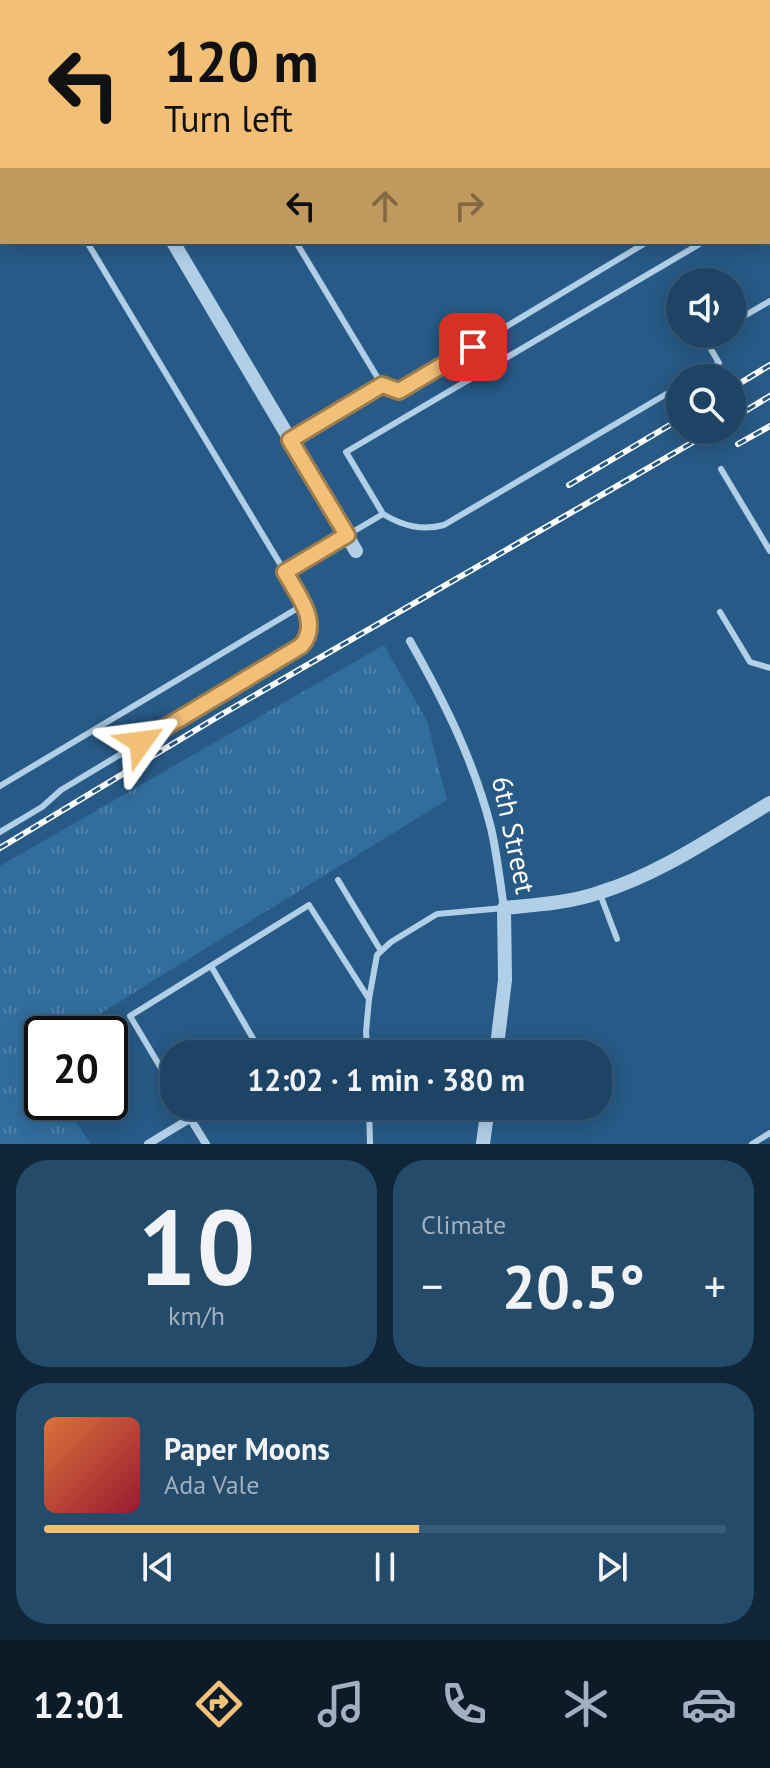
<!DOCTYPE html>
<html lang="en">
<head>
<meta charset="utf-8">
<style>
	:root { --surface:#1d4464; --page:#254b6a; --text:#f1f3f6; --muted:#a0b0bf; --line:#3b5c78; --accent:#f1c076 }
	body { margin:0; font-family:"PT Sans",sans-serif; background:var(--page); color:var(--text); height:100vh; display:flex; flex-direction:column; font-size:30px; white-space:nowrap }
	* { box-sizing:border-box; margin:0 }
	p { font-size:26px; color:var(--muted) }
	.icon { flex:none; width:44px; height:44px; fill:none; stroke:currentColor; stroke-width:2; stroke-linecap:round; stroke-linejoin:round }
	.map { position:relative; height:1144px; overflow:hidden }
	.drawer { display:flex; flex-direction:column; gap:16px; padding:16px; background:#102537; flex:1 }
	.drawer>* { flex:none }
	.hud { position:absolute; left:0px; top:0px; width:770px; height:244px; box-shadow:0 4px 20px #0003,0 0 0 2px var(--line); background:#f1c076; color:#111; overflow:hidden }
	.fabs { position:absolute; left:666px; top:268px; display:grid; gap:16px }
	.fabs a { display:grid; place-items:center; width:80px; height:80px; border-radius:50%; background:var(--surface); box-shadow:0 4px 20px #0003,0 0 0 2px var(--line); font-size:40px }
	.speed { position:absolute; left:24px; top:1016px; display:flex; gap:16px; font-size:40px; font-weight:700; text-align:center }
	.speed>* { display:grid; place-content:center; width:104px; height:104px; border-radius:50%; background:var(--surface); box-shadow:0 4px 20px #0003,0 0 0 2px var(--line); line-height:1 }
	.speed .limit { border:4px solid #111; border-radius:12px; background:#fff; color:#111 }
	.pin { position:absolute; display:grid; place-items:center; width:68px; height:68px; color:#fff; margin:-34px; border-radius:16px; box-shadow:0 4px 12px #0006 }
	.me { position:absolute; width:88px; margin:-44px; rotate:59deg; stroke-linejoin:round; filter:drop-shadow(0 0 6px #0008) }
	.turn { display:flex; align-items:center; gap:28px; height:168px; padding:0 32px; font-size:36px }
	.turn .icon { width:104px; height:104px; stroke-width:2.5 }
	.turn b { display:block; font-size:56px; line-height:68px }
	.lanes { display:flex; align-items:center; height:76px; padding:0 32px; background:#0003; justify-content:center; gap:40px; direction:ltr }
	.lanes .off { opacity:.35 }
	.big { font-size:60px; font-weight:600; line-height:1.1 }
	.drawer .tile { flex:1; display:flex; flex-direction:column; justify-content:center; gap:12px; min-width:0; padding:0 28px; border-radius:32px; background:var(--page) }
	.drawer .dial { align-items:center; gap:0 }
	.dial b { font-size:104px; line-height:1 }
	.song { display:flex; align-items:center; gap:24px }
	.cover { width:96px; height:96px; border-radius:12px; background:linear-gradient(135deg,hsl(20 70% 55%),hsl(350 70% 35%)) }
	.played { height:8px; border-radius:4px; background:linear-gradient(90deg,var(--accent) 55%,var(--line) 55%) }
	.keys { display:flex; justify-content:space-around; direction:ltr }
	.heat { display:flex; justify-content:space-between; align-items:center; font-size:44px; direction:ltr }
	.drawer .tiles { flex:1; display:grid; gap:16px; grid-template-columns:1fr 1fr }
	.tile:last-child { grid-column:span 2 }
	.trip { position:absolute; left:160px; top:1040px; width:452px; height:80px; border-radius:32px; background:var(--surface); box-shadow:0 4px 20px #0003,0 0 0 2px var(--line); font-weight:600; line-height:80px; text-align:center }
	.tab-bar { display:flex; height:128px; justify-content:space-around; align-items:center; background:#0c1b28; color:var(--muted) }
	.tab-bar .icon { width:56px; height:56px }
	.tab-bar .on { color:var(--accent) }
	.tab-bar b { font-size:36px; color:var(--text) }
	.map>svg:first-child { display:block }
</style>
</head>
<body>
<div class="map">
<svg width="770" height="1144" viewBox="0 0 770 1144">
	<defs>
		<pattern id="grass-tufts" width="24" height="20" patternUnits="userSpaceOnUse" patternTransform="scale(2)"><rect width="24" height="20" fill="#316d9d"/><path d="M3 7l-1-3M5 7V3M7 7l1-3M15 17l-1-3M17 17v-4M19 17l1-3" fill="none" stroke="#5083ac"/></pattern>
	</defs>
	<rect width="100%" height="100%" fill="#275a86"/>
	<!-- grass -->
	<path fill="url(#grass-tufts)" d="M384,645L427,721L447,800L67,1034H42V1049L34,1054L42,1068V1102H64L90,1144H0V866Z"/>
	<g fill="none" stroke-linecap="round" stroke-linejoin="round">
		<!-- service -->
		<path stroke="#b1d0e8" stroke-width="6" d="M151,0L152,2
			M673,0L674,2
			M760,0L761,2
			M768,14L770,18
			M0,97L2,100
			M768,166V169
			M0,180L2,179
			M768,204L770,202
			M87,242L285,572
			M296,242L382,385L399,391L647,242
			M732,323L770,301
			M693,378L719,363L705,339L714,334
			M290,440L382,385
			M721,469L770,551
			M383,514L346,452L703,242
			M720,612L750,662L770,668
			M0,786L303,605
			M0,832L42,807L61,790L301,646C322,623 297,594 285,572L383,514C403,526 422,531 444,525L680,386
			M338,880L381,951
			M600,894L617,939
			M211,966L262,1054
			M368,1054L366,1032L369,999L377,955L391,942L437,914L504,908
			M174,1090L130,1016L309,905L369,999
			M183,1106L190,1118
			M369,1106L370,1144
			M752,1144L770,1133"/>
		<!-- minor -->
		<path stroke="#b1d0e8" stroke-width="8" d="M410,641C444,701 474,761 491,828C497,854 500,882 504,908
			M190,1118L206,1144
			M148,1144L211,1106"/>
		<!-- tertiary -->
		<path stroke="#b1d0e8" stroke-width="14" d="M29,0L31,2
			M173,242L356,551
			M496,1054L505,980L504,908C536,905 570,903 601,892C662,873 715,835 770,803
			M483,1144L488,1106"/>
		<defs>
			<path id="rail" d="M732,388L770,365
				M732,419L770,396
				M738,444L770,426
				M569,485L680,419
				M0,848L219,716L714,430"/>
		</defs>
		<!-- rail casing -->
		<use href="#rail" stroke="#fff" stroke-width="6"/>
		<!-- rail -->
		<use href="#rail" stroke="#275a86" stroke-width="3" stroke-dasharray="9" stroke-linecap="butt"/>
	</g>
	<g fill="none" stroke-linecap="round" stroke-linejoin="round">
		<defs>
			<path id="route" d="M141,742L301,646C322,623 297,594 285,572L347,535L290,440L382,385L399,391L473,347"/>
		</defs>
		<!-- route casing -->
		<use href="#route" stroke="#9d7d4d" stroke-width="20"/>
		<!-- route -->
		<use href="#route" stroke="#f1c076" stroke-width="14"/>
	</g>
	<g text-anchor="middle" stroke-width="8" stroke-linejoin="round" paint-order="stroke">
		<!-- street labels -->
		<g font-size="28" fill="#fff" stroke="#275a86">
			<text transform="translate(514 835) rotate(78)" y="10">6th Street</text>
		</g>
	</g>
</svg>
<div class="fabs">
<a><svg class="icon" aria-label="sound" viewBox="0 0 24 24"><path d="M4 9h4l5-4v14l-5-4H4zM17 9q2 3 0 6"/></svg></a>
<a><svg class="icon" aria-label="search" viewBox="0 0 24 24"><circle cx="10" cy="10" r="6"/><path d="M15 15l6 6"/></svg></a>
</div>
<div class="speed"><div class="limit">20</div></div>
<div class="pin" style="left:473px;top:347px;background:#d93025"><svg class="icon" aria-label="arrive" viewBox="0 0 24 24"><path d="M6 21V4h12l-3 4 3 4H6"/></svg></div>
<svg class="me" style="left:141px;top:742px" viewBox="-20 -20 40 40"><path d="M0-17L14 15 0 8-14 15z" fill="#f1c076" stroke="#fff" stroke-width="4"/></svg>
<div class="trip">12:02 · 1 min · 380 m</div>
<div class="hud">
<div class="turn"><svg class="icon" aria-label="left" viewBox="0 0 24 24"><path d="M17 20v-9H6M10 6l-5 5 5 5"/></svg><div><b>120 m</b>Turn left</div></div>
<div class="lanes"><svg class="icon" aria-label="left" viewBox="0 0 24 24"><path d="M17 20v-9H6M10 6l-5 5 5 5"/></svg><svg class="icon off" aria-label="ahead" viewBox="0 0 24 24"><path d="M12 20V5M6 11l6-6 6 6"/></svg><svg class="icon off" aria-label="right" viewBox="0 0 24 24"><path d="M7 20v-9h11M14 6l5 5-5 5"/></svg></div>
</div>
</div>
<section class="drawer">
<div class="tiles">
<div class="tile dial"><b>10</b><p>km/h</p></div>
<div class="tile"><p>Climate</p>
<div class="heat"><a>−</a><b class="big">20.5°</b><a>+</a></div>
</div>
<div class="tile">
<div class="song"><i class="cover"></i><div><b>Paper Moons</b><p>Ada Vale</p></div></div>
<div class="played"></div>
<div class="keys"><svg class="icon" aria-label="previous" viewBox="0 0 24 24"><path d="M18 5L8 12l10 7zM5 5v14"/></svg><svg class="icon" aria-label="pause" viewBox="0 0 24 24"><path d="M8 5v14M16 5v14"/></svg><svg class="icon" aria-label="next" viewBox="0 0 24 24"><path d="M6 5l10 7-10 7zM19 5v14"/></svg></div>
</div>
</div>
</section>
<nav class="tab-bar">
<b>12:01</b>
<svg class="icon on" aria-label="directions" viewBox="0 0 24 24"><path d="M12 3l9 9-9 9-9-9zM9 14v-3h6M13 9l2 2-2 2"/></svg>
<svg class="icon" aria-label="music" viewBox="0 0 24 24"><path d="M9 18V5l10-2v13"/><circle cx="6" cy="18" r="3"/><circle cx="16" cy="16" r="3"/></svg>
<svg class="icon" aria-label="phone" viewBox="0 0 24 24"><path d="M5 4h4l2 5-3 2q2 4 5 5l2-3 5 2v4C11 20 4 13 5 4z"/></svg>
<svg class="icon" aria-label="climate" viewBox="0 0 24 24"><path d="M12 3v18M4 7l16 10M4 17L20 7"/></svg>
<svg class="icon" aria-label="car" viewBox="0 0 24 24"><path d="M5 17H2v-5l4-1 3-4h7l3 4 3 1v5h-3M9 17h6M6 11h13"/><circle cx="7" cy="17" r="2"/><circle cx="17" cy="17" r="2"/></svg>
</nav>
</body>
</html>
